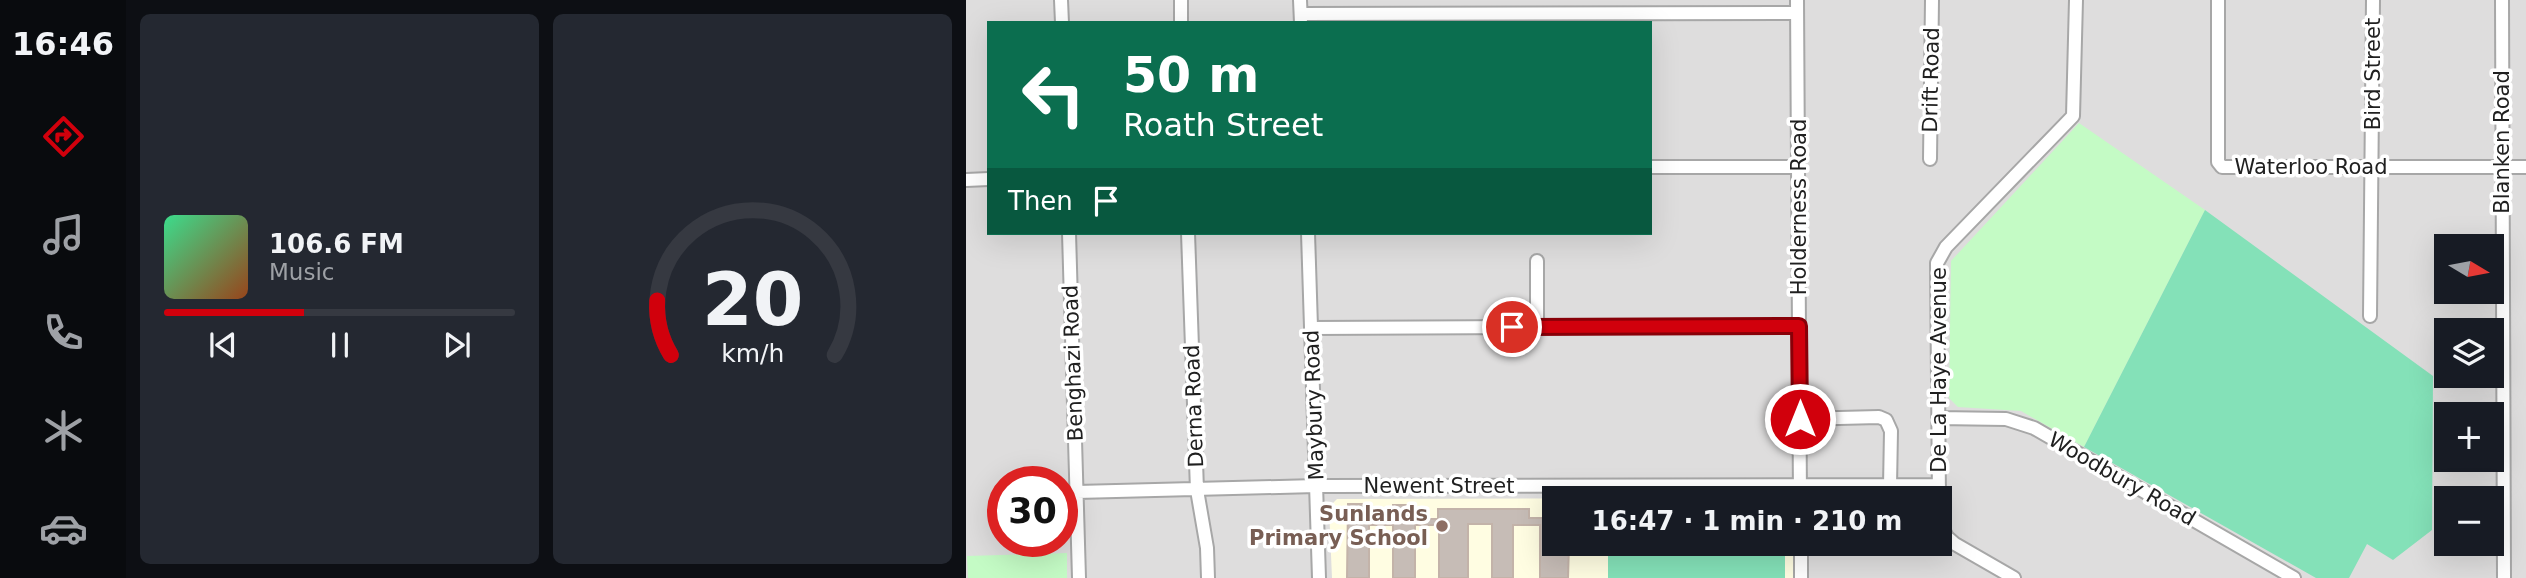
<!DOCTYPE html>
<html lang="en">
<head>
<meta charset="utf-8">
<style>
	:root { --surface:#171b24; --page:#242831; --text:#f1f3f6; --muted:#9ea1a6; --line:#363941; --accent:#d1000c }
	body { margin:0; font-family:"DejaVu Sans",sans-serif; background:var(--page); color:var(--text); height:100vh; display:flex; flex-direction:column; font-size:26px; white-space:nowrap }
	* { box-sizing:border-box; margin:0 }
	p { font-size:23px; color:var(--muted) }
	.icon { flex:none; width:38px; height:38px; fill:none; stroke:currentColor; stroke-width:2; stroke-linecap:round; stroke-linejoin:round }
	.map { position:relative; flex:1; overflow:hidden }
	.details { display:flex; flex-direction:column; gap:14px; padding:14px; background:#0d0f14; width:840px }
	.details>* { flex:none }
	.banner { position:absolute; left:21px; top:21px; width:665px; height:214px; border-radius:0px; box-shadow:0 7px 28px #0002; background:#0b6e4f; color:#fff; overflow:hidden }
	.needle { width:46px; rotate:100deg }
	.fabs { position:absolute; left:1468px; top:234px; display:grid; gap:14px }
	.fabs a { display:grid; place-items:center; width:70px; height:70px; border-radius:0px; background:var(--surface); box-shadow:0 7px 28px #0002; font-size:35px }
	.speed { position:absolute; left:21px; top:466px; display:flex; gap:14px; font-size:35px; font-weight:700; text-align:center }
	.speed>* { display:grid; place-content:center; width:91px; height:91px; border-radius:50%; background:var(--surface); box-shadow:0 7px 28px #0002; line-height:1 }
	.speed .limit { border:10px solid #d22; background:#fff; color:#111 }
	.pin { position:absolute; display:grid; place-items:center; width:60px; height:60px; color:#fff; margin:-30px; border:4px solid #fff; border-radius:50%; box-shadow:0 2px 7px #0007 }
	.me { position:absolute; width:77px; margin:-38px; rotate:0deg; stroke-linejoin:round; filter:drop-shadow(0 0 5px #0008) }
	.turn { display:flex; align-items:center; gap:24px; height:147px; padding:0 21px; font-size:32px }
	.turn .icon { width:91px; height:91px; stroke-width:2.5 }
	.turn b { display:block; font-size:49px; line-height:60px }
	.then { display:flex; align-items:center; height:66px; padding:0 21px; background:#0003; gap:14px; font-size:26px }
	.details .tile { flex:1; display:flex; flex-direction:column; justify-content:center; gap:10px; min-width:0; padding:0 24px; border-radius:10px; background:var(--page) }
	.details .dial { align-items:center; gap:0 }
	.dial svg { height:182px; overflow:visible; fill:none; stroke:var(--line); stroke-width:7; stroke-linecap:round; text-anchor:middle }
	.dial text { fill:var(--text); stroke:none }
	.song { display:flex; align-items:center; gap:21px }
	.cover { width:84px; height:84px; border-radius:10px; background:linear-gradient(135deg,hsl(150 70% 55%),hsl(20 70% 35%)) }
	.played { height:7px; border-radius:4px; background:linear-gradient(90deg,var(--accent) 40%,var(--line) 40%) }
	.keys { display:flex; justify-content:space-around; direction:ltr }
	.details .tiles { flex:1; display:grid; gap:14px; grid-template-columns:repeat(2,1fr) }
	.trip { position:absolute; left:576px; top:486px; width:410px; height:70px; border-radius:0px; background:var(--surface); box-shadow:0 7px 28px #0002; font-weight:700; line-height:70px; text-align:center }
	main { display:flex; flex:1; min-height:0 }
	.tabs { display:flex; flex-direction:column; width:126px; justify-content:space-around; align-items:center; background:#090b0e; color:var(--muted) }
	.tabs .icon { width:49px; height:49px }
	.tabs .current { color:var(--accent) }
	.tabs b { font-size:32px; color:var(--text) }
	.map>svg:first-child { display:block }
</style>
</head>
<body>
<main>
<nav class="tabs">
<b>16:46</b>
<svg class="icon current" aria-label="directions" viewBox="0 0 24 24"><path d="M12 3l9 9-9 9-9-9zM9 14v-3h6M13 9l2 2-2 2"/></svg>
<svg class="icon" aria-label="music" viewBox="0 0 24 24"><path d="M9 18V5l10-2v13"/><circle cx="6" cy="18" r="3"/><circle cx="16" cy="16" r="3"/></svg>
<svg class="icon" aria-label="phone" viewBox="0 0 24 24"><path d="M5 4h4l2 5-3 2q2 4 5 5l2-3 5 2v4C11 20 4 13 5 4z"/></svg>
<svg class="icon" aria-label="climate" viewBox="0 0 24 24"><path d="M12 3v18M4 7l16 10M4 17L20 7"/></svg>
<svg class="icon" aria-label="car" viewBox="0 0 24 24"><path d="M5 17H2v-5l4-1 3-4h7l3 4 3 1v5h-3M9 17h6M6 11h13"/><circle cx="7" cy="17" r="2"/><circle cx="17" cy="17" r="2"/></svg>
</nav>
<section class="details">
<div class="tiles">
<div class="tile">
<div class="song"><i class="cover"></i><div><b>106.6 FM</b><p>Music</p></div></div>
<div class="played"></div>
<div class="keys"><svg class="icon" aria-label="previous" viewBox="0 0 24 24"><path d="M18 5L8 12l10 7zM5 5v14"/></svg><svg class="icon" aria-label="pause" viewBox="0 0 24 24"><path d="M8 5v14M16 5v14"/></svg><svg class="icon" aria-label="next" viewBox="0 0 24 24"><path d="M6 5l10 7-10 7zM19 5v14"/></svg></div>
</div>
<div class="tile dial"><svg viewBox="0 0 100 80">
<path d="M14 69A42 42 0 1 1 86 69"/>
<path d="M14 69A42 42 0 0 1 8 45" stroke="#d1000c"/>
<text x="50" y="56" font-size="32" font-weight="700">20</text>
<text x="50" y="72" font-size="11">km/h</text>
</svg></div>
</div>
</section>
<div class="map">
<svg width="1560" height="578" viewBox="0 0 1560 578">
	<rect width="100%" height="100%" fill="#f1ede7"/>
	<!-- residential -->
	<path fill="#dedddd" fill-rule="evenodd" d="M0,0H1560V578H0ZM23,23H684V233H23ZM1480,247H1526V292H1480ZM1480,331H1526V376H1480ZM1480,415H1526V460H1480ZM37,481H96V541H37ZM588,499H973V544H588ZM1480,499H1526V544H1480Z"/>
	<!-- education -->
	<path fill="#fffde2" d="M818,498L588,499V544H827V578H366L363,507L371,499Z"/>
	<!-- park -->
	<path fill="#c4fbc5" d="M1113,123L1239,210L1118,447L1055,411L992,407L983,398L985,261Z
		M101,553V578H2L1,556Z"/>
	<!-- pitch -->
	<path fill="#84e1b8" d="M1239,210L1467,376L1466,530L1427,560L1401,544L1383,578H1350L1118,447Z
		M642,544H819V578H642Z"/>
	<!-- building -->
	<path fill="#c6bcb6" stroke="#c3b3a9" stroke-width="2" d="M382,504H404V519H427V505H449L450,519H472V509H563V518H588V544H603L602,578H574V525H547V578H526V524H502V578H473V525H449V578H427V525H403V578H381Z"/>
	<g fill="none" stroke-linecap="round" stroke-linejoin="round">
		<defs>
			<path id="minor" d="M95,0L96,23
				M215,0V23
				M334,0L335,23
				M831,0L834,499
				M1252,0V162L1256,167H1560
				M1536,0L1538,578
				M335,14L831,13
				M964,159L966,0
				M684,167H833
				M0,180L23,179
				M103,233L113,578
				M222,233L231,490L241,548L242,578
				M342,233L353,578
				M571,261V327
				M1404,316L1407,0
				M345,328L833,326
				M972,418L1040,419L1068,428L1328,578
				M833,419L913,417L920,420L925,431L924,486
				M111,492L350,486L973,485
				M973,499L971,263L980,247L1107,116L1110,0
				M973,521L981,537L989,544L1048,578
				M835,544V578"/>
		</defs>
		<!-- minor casing -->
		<use href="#minor" stroke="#a7a7a7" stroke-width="16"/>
		<!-- minor -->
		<use href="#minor" stroke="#fff" stroke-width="12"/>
	</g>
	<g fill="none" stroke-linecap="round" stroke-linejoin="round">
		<defs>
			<path id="route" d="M546,327L833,326L834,419"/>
		</defs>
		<!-- route casing -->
		<use href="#route" stroke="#880008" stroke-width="18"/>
		<!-- route -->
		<use href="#route" stroke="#d1000c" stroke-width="12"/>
	</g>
	<!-- markers -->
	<circle fill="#8d6e63" stroke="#fff" stroke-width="2.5" cx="476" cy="526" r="7"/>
	<g text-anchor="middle" stroke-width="7" stroke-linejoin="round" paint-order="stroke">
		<!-- street labels -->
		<g font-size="21" fill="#202020" stroke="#fff">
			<text transform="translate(1407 74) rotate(-90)" y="7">Bird Street</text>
			<text transform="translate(965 80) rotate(-89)" y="7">Drift Road</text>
			<text transform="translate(1536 142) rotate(-90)" y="7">Blanken Road</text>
			<text x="1345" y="174">Waterloo Road</text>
			<text transform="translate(833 207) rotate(-90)" y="7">Holderness Road</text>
			<text transform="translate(107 363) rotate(-92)" y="7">Benghazi Road</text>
			<text transform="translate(973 370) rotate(-90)" y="7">De La Haye Avenue</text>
			<text transform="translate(348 405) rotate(-92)" y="7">Maybury Road</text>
			<text transform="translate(228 406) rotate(-92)" y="7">Derna Road</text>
			<text transform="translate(1156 479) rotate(30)" y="7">Woodbury Road</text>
			<text x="473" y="493">Newent Street</text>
		</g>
		<!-- education labels -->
		<g font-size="21" font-weight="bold" fill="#785e54" stroke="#fff" text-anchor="end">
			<text x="462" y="521">Sunlands<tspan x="462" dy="24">Primary School</tspan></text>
		</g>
	</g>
</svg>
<div class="fabs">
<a><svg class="needle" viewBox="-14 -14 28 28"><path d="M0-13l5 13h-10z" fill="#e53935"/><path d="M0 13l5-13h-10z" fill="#9ea1a6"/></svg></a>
<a><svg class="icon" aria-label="layers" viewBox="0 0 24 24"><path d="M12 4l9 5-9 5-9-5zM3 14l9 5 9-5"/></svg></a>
<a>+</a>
<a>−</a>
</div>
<div class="speed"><div class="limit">30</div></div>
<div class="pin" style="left:546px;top:327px;background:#d93025"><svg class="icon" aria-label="arrive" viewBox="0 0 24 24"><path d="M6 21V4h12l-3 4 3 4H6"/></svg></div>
<svg class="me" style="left:834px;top:419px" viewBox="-20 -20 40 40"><circle r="17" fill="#d1000c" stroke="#fff" stroke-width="3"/><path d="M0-11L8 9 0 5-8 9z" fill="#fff"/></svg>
<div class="trip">16:47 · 1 min · 210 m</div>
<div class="banner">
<div class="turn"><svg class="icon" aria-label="left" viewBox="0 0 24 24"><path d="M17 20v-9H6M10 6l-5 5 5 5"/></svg><div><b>50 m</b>Roath Street</div></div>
<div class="then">Then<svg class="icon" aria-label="arrive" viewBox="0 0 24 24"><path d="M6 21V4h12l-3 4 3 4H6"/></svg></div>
</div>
</div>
</main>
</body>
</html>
